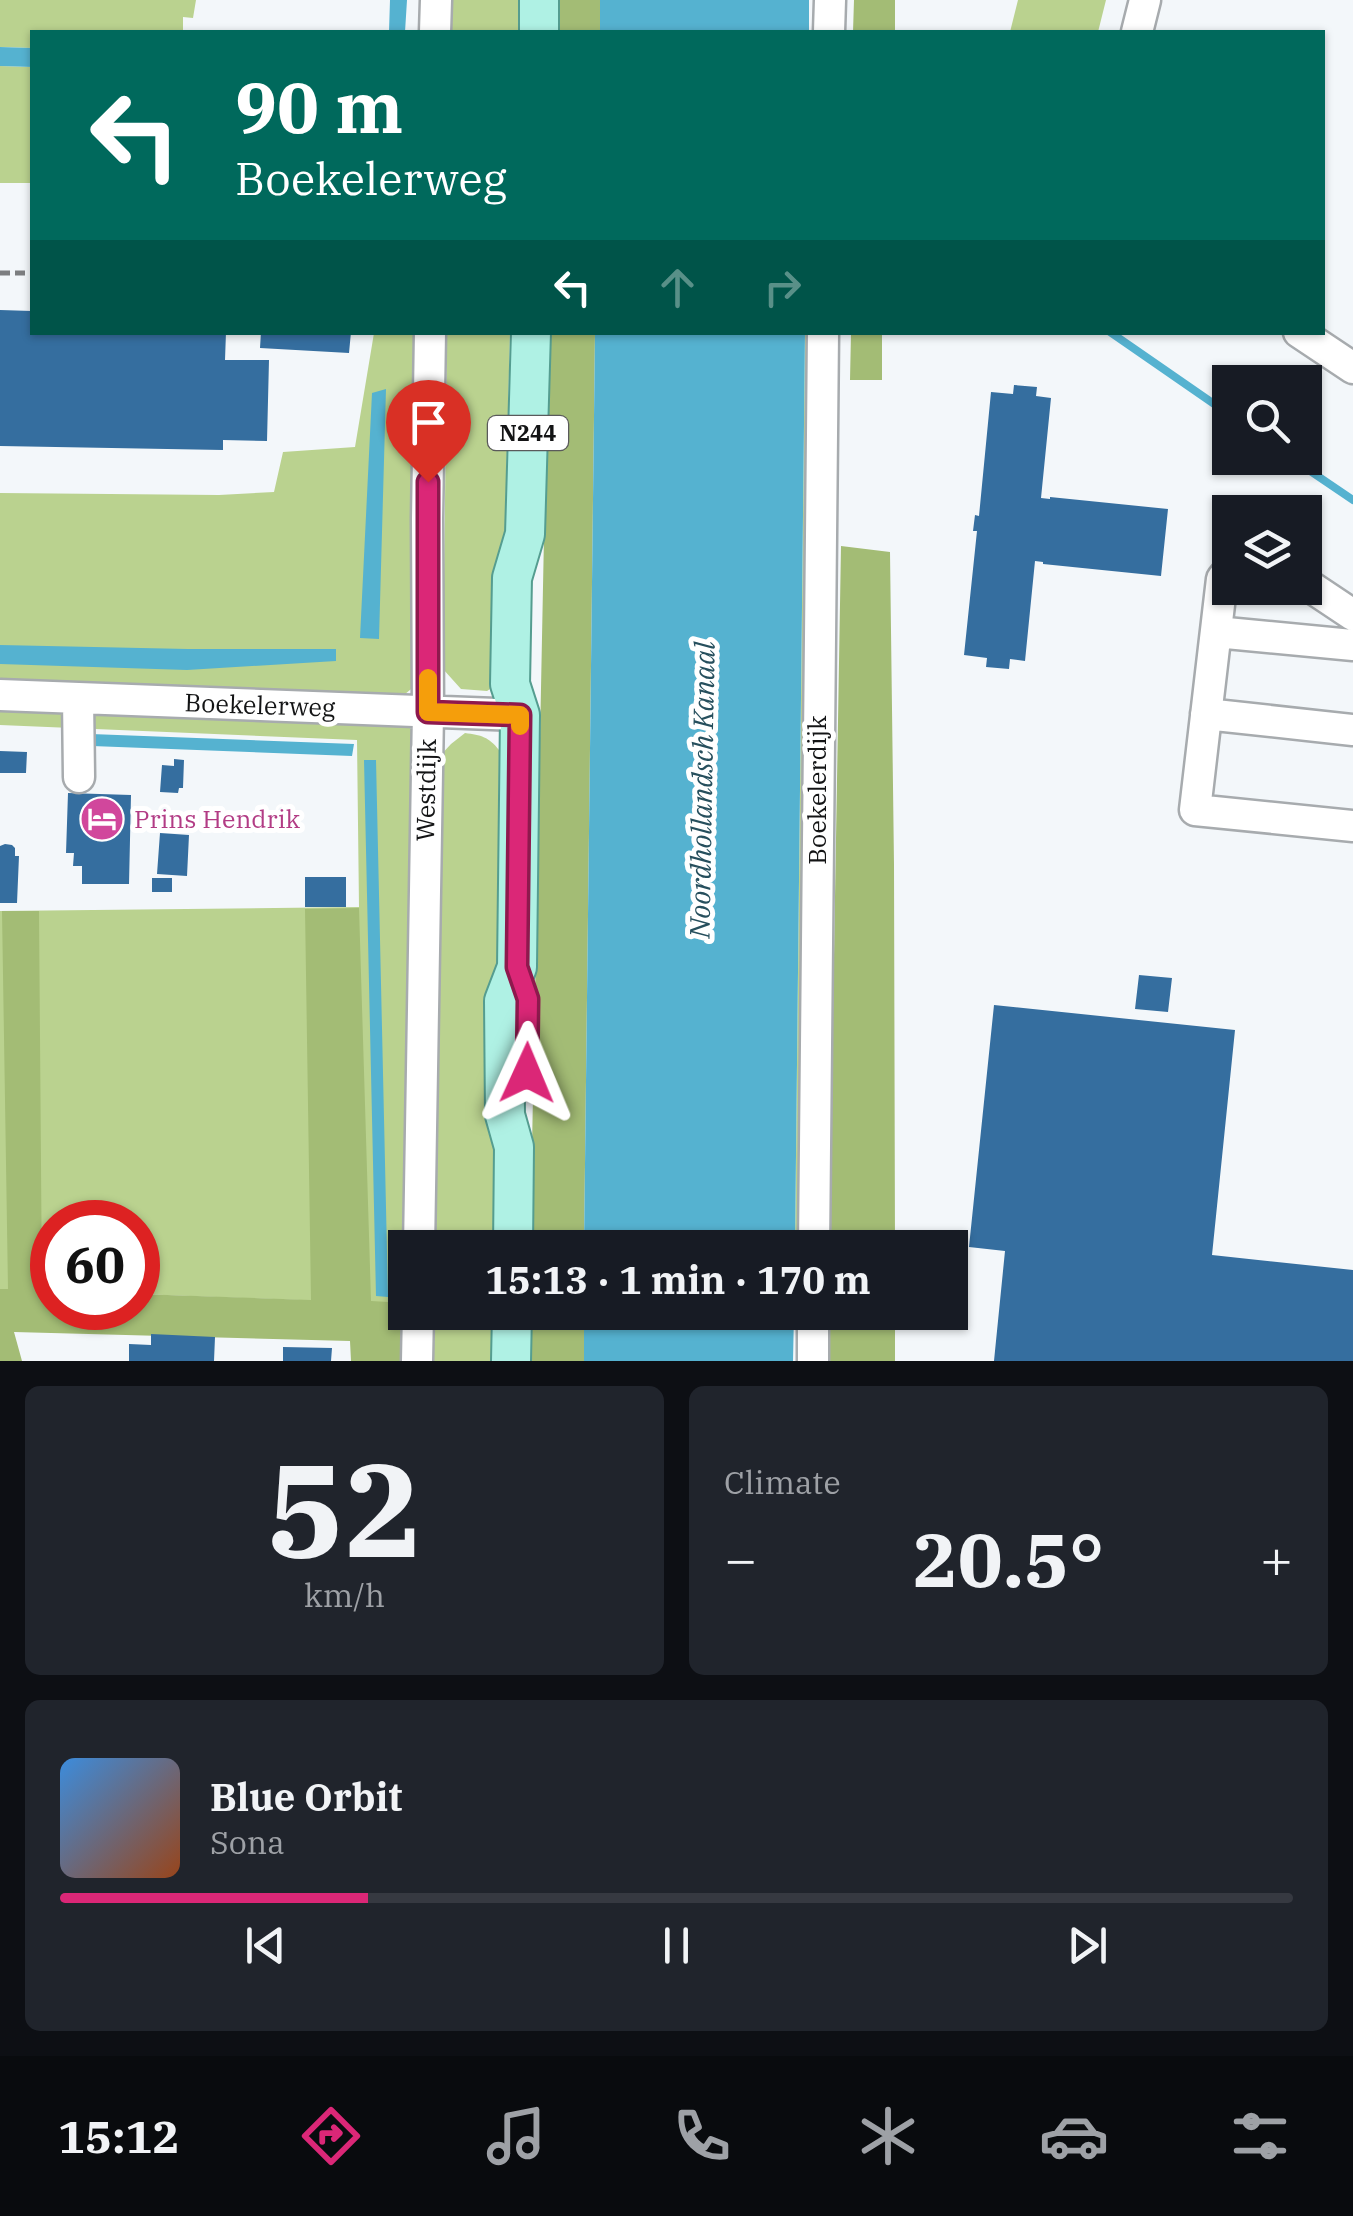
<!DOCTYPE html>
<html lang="en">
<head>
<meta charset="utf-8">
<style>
	:root { --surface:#171b24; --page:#20242c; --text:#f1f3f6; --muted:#9ea1a6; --line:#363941; --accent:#db2777 }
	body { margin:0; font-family:"IBM Plex Serif",serif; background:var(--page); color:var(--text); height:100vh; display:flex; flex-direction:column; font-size:38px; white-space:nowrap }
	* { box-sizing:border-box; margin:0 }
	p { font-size:32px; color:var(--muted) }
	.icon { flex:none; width:55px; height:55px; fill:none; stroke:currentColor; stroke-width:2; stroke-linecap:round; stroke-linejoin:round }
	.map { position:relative; height:1361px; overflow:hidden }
	.panel { display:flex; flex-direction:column; gap:25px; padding:25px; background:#0d0f14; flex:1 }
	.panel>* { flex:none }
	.hud { position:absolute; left:30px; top:30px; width:1295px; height:305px; border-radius:0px; box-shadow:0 2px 8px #0004; background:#00695c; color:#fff; overflow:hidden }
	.buttons { position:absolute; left:1212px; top:365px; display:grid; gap:20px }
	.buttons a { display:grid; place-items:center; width:110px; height:110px; border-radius:0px; background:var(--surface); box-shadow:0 2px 8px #0004; font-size:50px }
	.speed { position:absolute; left:30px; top:1200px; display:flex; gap:20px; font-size:50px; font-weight:700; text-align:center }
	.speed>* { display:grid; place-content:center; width:130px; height:130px; border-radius:50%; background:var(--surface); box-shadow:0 2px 8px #0004; line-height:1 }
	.speed .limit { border:15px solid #d22; background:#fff; color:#111 }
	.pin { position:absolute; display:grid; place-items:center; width:85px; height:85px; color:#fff; margin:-102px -42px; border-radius:50% 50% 50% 0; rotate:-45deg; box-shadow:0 0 10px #0007 }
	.pin .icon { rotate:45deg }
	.me { position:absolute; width:110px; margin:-55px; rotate:1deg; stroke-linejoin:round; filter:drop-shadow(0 0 8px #0008) }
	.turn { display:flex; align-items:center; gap:35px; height:210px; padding:0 40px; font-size:45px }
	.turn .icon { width:130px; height:130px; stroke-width:2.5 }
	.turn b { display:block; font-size:70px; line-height:85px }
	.lanes { display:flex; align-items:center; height:95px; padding:0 40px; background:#0003; justify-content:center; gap:50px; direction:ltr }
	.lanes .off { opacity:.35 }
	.big { font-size:75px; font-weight:700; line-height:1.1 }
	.panel .tile { flex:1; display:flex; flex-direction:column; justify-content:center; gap:15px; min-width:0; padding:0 35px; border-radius:15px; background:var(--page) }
	.panel .dial { align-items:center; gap:0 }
	.dial b { font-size:130px; line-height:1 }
	.song { display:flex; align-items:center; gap:30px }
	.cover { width:120px; height:120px; border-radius:15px; background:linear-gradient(135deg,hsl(210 70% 55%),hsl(20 70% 35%)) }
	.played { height:10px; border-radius:5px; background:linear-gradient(90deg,var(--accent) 25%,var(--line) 25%) }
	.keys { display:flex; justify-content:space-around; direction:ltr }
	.heat { display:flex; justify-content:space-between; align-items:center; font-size:55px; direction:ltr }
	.panel .tiles { flex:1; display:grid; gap:25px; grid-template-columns:1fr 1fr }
	.tile:last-child { grid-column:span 2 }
	.trip { position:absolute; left:388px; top:1230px; width:580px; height:100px; border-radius:0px; background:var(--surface); box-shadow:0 2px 8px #0004; font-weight:700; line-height:100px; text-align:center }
	.menu { display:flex; height:160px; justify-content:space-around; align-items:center; background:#090b0e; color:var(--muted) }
	.menu .icon { width:70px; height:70px }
	.menu .active { color:var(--accent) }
	.menu b { font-size:45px; color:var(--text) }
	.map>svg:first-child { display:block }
</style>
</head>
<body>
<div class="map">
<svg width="1353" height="1361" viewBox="0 0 1353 1361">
	<rect width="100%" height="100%" fill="#f3f7fa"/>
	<!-- green -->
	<path fill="#bad28f" d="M0,0H196L193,18L183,17V32H32V48L0,47Z
		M451,0H519L518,32H450Z
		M1018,0H1106L1098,32H1010Z
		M0,66L32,67V183H0Z
		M824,332L820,1247L795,1248L805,333Z
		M374,333H420L416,685L399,699L0,687V493L219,495L274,492L283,452L355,447Z
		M447,333H510L501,682L487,691L461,689L443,669Z
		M0,707L407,725L415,733L405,1304L138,1294V1222H52V1291L0,1289V911L359,907L357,740L0,725Z
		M465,733C481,735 489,737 499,750L496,1247L433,1248L438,758L451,744Z
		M432,1313H496V1361H431Z"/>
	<!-- forest -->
	<path fill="#a3bc75" d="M556,0H600V32H555Z
		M854,0H895V32H853Z
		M548,333H595L584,1247L530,1248Z
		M851,333H882V380H850Z
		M841,546L890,552L894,864L895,1247L829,1248Z
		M359,908L371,1301L405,1303L407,1361H351L350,1341L14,1332L22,1361H0V1289H8L2,911H39L42,1290L52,1291V1308H138V1294L311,1300L305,909Z
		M529,1313H584V1361H527Z
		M828,1313H895V1361H827Z"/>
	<!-- water -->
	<path fill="#55b2d0" d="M390,0H407L405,32H389Z
		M600,0H809V32H600Z
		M0,47L32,48V67L0,66Z
		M595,333H805L795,1247H584Z
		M386,389L379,639L360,638L372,393Z
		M0,645L188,649H336V661L187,670L0,664Z
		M91,734L354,744L352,756L92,746Z
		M364,760H376L388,1297L376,1296Z
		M584,1313H794L793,1361H584Z"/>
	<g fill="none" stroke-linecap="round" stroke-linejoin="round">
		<!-- stream -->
		<path stroke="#55b2d0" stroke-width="8" d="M1110,332L1230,415
			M1291,458L1353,500"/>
	</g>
	<!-- building -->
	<path fill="#356e9f" d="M0,310L32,311V332H226L225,360H269L267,441L223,440V450L0,446Z
		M261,332H351L349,353L260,348Z
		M1014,385L1037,387L1036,396L1051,398L1041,498L1050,499V497L1168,509L1161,576L1043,564V562L1035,561L1025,661L1010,659L1009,669L986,667L987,658L964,655L977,531H973L975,515L979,516L991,392L1013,394Z
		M0,751L27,752L26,773H0Z
		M174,759L184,760L183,788H179L178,793L160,792L162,765L174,766Z
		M68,793L131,795L129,884H82V866H73L74,853H66Z
		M160,833L189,835L187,876L157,874Z
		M5,844L12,845L15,848V856H19L17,903H0V846Z
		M305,877H346V907H305Z
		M152,878H172V892H152Z
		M1139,975L1172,978L1168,1012L1135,1009Z
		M994,1005L1235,1030L1212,1255L1353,1270V1361H994L1005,1251L969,1247Z
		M151,1334L215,1337L214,1361H129V1344L151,1345Z
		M283,1347L332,1348L331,1361H283Z"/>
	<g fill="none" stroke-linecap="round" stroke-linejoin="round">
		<defs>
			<path id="minor" d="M435,32L436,0
				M829,32L830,0
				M1137,32L1145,0
				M1299,332L1353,368
				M1230,569L1222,579L1195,810L1353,826
				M1305,583L1353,615
				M1216,632L1353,645
				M0,695L520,715
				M78,698L79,777
				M1206,714L1353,730
				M419,1248L428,712L427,519L430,332
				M814,1248L823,332
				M417,1361L418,1312
				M813,1361V1312"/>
			<path id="major" d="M539,32V0
				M513,1248L514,1147L505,1115L504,1001L517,967L520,715L510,684L512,578L525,534L531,332
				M511,1361L512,1312"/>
		</defs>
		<!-- minor casing -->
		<use href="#minor" stroke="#a7abae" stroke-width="35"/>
		<!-- major casing -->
		<use href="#major" stroke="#559d90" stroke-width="42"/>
		<!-- path -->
		<path stroke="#7c7e80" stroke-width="5" stroke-dasharray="10 5" stroke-linecap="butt" d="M0,273H32"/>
		<!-- minor -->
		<use href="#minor" stroke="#fff" stroke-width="30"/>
		<!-- major -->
		<use href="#major" stroke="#aff1e4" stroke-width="38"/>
	</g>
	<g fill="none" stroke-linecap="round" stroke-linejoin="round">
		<defs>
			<path id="route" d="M428,482V712L520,715L517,967L528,999L527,1073"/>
		</defs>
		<!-- route casing -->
		<use href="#route" stroke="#8e194d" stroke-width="25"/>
		<!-- route -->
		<use href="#route" stroke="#db2777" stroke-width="18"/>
		<!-- slow -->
		<path stroke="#f59e0b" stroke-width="18" d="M428,678V712L520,715V726"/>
	</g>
	<!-- icons -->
	<defs>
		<symbol id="hotel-disc" viewBox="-11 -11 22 22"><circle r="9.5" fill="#d1479c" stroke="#fff"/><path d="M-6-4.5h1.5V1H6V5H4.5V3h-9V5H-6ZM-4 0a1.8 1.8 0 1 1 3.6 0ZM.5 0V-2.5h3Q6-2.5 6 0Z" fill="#fff"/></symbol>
	</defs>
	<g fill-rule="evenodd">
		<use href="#hotel-disc" x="77" y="794" width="50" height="50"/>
	</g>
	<g text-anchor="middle" stroke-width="10" stroke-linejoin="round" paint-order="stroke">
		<!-- shield labels -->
		<rect fill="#fff" stroke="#5a5a5b" stroke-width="2.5" x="488" y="416" width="80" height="34" rx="8"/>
		<g font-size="22" font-weight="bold" fill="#131415">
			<text x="528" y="441">N244</text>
		</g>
		<!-- street labels -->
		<g font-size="25" fill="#131415" stroke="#fff">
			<text transform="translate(260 705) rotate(2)" y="9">Boekelerweg</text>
			<text transform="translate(426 790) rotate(-89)" y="9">Westdijk</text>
			<text transform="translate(817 790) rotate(-90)" y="9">Boekelerdijk</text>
		</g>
		<!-- hotel labels -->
		<g font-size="25" fill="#b23c85" stroke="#fff" text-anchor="start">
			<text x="134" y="828">Prins Hendrik</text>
		</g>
		<!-- water labels -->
		<g font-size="28" font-style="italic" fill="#264f5d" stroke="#fff">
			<text transform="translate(702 790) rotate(-89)" y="10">Noordhollandsch Kanaal</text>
		</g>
	</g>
</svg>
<div class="buttons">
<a><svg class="icon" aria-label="search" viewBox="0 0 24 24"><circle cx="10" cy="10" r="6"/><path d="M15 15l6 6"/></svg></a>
<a><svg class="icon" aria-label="layers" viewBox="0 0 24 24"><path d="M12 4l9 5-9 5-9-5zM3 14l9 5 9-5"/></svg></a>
</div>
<div class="speed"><div class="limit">60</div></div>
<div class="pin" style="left:428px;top:482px;background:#d93025"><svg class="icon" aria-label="arrive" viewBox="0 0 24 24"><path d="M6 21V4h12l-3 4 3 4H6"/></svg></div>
<svg class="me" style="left:527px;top:1073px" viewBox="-20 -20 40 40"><path d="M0-17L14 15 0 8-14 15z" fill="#db2777" stroke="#fff" stroke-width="4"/></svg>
<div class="trip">15:13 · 1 min · 170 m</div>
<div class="hud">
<div class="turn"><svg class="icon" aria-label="left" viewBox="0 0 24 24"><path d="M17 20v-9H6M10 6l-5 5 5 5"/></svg><div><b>90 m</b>Boekelerweg</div></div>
<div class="lanes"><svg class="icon" aria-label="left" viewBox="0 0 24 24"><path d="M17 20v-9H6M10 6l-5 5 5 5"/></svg><svg class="icon off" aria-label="ahead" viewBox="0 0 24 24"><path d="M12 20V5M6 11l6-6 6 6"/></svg><svg class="icon off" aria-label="right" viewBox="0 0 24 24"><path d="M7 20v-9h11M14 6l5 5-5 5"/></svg></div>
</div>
</div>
<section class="panel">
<div class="tiles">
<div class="tile dial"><b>52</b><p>km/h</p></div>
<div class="tile"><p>Climate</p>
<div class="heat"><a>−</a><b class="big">20.5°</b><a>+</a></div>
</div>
<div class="tile">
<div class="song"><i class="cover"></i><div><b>Blue Orbit</b><p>Sona</p></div></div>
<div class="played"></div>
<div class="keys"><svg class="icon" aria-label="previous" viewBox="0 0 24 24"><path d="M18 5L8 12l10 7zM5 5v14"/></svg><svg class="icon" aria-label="pause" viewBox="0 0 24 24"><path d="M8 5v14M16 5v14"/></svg><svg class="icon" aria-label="next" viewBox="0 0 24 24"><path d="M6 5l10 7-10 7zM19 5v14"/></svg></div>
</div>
</div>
</section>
<nav class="menu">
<b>15:12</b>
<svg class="icon active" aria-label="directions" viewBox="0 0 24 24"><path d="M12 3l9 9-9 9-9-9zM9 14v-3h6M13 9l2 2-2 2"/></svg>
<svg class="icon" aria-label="music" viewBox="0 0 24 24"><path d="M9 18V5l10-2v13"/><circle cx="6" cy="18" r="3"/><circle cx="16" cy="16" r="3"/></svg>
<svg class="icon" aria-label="phone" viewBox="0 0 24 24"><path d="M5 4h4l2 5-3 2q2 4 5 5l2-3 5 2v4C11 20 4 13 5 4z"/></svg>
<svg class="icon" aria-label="climate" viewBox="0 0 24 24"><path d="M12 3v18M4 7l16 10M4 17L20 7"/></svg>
<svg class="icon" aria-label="car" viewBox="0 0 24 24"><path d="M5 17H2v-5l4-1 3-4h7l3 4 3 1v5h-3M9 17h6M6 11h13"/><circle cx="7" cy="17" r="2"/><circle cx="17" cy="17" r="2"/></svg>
<svg class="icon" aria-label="filters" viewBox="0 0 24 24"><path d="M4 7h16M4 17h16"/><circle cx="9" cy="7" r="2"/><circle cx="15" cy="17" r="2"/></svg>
</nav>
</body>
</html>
